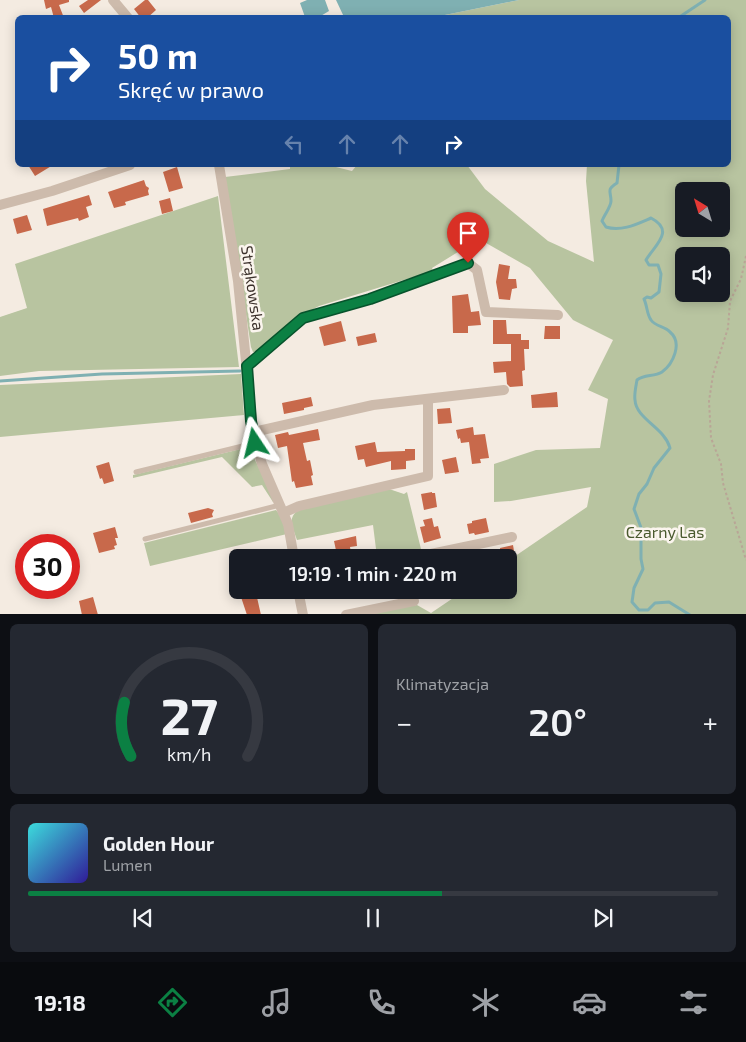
<!DOCTYPE html>
<html lang="pl">
<head>
<meta charset="utf-8">
<style>
	:root { --surface:#171b24; --page:#242831; --text:#f1f3f6; --muted:#9ea1a6; --line:#363941; --accent:#0b8043 }
	body { margin:0; font-family:"Exo 2",sans-serif; background:var(--page); color:var(--text); height:100vh; display:flex; flex-direction:column; font-size:19px; white-space:nowrap }
	* { box-sizing:border-box; margin:0 }
	p { font-size:16px; color:var(--muted) }
	.icon { flex:none; width:28px; height:28px; fill:none; stroke:currentColor; stroke-width:2; stroke-linecap:round; stroke-linejoin:round }
	.map { position:relative; height:614px; overflow:hidden }
	.drawer { display:flex; flex-direction:column; gap:10px; padding:10px; background:#0d0f14; flex:1 }
	.drawer>* { flex:none }
	.top-card { position:absolute; left:15px; top:15px; width:716px; height:152px; border-radius:8px; box-shadow:0 2px 12px #0003; background:#1a4fa0; color:#fff; overflow:hidden }
	.needle { width:32px; rotate:322deg }
	.tools { position:absolute; left:675px; top:182px; display:grid; gap:10px }
	.tools a { display:grid; place-items:center; width:55px; height:55px; border-radius:8px; background:var(--surface); box-shadow:0 2px 12px #0003; font-size:25px }
	.speed { position:absolute; left:15px; top:534px; display:flex; gap:10px; font-size:25px; font-weight:700; text-align:center }
	.speed>* { display:grid; place-content:center; width:65px; height:65px; border-radius:50%; background:var(--surface); box-shadow:0 2px 12px #0003; line-height:1 }
	.speed .limit { border:8px solid #d22; background:#fff; color:#111 }
	.pin { position:absolute; display:grid; place-items:center; width:42px; height:42px; color:#fff; margin:-51px -21px; border-radius:50% 50% 50% 0; rotate:-45deg; box-shadow:0 0 5px #0007 }
	.pin .icon { rotate:45deg }
	.me { position:absolute; width:55px; margin:-28px; rotate:350deg; stroke-linejoin:round; filter:drop-shadow(0 0 4px #0008) }
	.turn { display:flex; align-items:center; gap:18px; height:105px; padding:0 20px; font-size:22px }
	.turn .icon { width:65px; height:65px; stroke-width:2.5 }
	.turn b { display:block; font-size:35px; line-height:42px }
	.lanes { display:flex; align-items:center; height:48px; padding:0 20px; background:#0003; justify-content:center; gap:25px; direction:ltr }
	.lanes .off { opacity:.35 }
	.big { font-size:38px; font-weight:600; line-height:1.1 }
	.drawer .widget { flex:1; display:flex; flex-direction:column; justify-content:center; gap:8px; min-width:0; padding:0 18px; border-radius:8px; background:var(--page) }
	.drawer .dial { align-items:center; gap:0 }
	.dial svg { height:130px; overflow:visible; fill:none; stroke:var(--line); stroke-width:7; stroke-linecap:round; text-anchor:middle }
	.dial text { fill:var(--text); stroke:none }
	.song { display:flex; align-items:center; gap:15px }
	.cover { width:60px; height:60px; border-radius:8px; background:linear-gradient(135deg,hsl(180 70% 55%),hsl(250 70% 35%)) }
	.played { height:5px; border-radius:2px; background:linear-gradient(90deg,var(--accent) 60%,var(--line) 60%) }
	.keys { display:flex; justify-content:space-around; direction:ltr }
	.heat { display:flex; justify-content:space-between; align-items:center; font-size:28px; direction:ltr }
	.drawer .tiles { flex:1; display:grid; gap:10px; grid-template-columns:1fr 1fr }
	.widget:last-child { grid-column:span 2 }
	.trip { position:absolute; left:229px; top:549px; width:288px; height:50px; border-radius:8px; background:var(--surface); box-shadow:0 2px 12px #0003; font-weight:600; line-height:50px; text-align:center }
	.dock { display:flex; height:80px; justify-content:space-around; align-items:center; background:#090b0e; color:var(--muted) }
	.dock .icon { width:35px; height:35px }
	.dock .active { color:var(--accent) }
	.dock b { font-size:22px; color:var(--text) }
	.map>svg:first-child { display:block }
</style>
</head>
<body>
<div class="map">
<svg width="746" height="615" viewBox="0 0 746 615">
	<rect width="100%" height="100%" fill="#f4ebe1"/>
	<!-- green -->
	<path fill="#b8c4a0" fill-rule="evenodd" d="M519,0H746V614H366L417,605L431,613L465,590H508V561L587,507L591,487L511,501L494,502V464L536,450L600,448L608,399L588,390L613,340L573,320L530,268L479,239L432,268L433,271L319,306L296,318L258,352H253L251,347L225,177L290,169V165H328L352,171L357,165H467L485,189L548,241L594,262L586,181L587,165H729V18L435,17ZM684,191H721V229H684ZM684,256H721V294H684Z
		M218,196L239,367L39,371L0,376V317L27,308L15,264Z
		M241,374L244,415L0,437V385Z
		M249,447L254,449L255,460L274,497L273,502L262,485L252,487L222,457L133,478V475Z
		M389,489L404,494L407,492L421,549L385,557H377L373,525L297,540C293,527 286,518 300,509Z
		M276,510L280,515L287,534L150,566L144,543Z"/>
	<!-- water -->
	<path fill="#7fb0b2" d="M307,0H325L329,11L319,17H305L300,3Z
		M336,0H519L435,17H344Z"/>
	<g fill="none" stroke-linecap="round" stroke-linejoin="round">
		<!-- stream -->
		<path stroke="#7fb0b2" stroke-width="3" d="M678,18L705,0
			M619,165L617,183C606,190 611,191 611,201C611,207 604,215 602,221L606,227C621,232 637,224 651,218C676,231 654,246 646,260L649,265H658L661,274L659,292L651,298L647,297L644,299C647,305 647,315 651,320C656,327 665,326 670,332C683,343 673,364 662,372C654,377 644,374 637,380C636,386 634,394 635,400C636,419 665,428 670,448L654,468L647,484L639,494L634,509L643,533L641,539V559L643,569L634,588L632,602L639,610H648L655,603L669,602L690,615
			M0,381L102,374L240,371"/>
	</g>
	<!-- building -->
	<path fill="#c8694b" d="M44,0H69V2L59,5L64,18H54L51,7L46,9Z
		M88,0H101L84,13L79,6Z
		M145,0H148L156,10L147,18H141L134,9Z
		M28,165H53L35,176Z
		M177,167L183,188L169,192L163,172Z
		M144,180L146,186L149,188L148,191L149,195L125,202L126,205L114,208L108,192Z
		M89,195L92,205L86,207L89,217L79,221L78,218L47,226L43,209Z
		M170,198L173,211L162,214L159,201Z
		M27,215L32,230L17,234L13,219Z
		M499,264L510,266L508,279H516L517,288L512,289L510,300L499,299L496,282Z
		M468,294L471,312L479,311L481,325L468,326V333H453L452,296Z
		M493,320H506L507,334H521V340H529V349H524L525,370L522,371L523,386L510,387L507,384L506,372L494,373L493,362L511,361V344H493Z
		M341,321L346,341L324,346L319,327Z
		M545,326H560V339H544Z
		M375,333L377,342L358,346L356,337Z
		M557,392L558,407L532,408L531,395Z
		M311,397L313,406L304,408V410L284,414L282,403Z
		M450,408L452,423L438,424L437,409Z
		M473,427L474,435L485,434L489,458L480,459L481,463L472,464L469,442L461,443L460,438L458,439L456,430Z
		M318,429L320,440L303,443L307,461L310,460L313,475L311,476L313,485L296,488L294,481L292,482L287,446L278,448L275,435L288,432L289,435Z
		M375,442L377,452L405,451V449H415V460L406,461V469L391,470V461L366,467L364,459L358,460L355,446Z
		M456,457L459,472L445,474L442,460Z
		M109,462L114,481L104,484L102,478L100,479L96,466Z
		M432,492V493H435L437,507L424,510L421,494Z
		M208,508L214,510L212,514L213,517L191,523L188,513Z
		M432,518L434,527L438,526L441,538L424,543L420,527L425,526L423,520Z
		M486,518L489,532L475,535L474,533L469,534L467,524L472,523V521Z
		M115,527L118,538H115L117,545L114,546L115,549L99,553L93,533Z
		M356,536L357,546L350,547L351,553L337,555L334,541Z
		M513,545L515,557L501,558L500,548Z
		M256,593L261,615H247L241,597Z
		M93,597L98,615H82L79,601Z"/>
	<g fill="none" stroke-linecap="round" stroke-linejoin="round">
		<!-- path -->
		<path stroke="#b9a596" stroke-width="2" stroke-dasharray="2.5 2.5" stroke-linecap="butt" d="M746,256L741,279L730,301L728,328L713,375L709,401L711,438L721,464L723,483L746,560"/>
		<!-- service -->
		<path stroke="#cdbbac" stroke-width="5" d="M136,472L255,443
			M145,539L280,505"/>
		<!-- minor -->
		<path stroke="#cdbbac" stroke-width="10" d="M113,0L128,18
			M219,165L238,281L253,432L262,464L288,524L294,558
			M0,205L52,191L130,165
			M247,366L303,318L371,299L468,263L477,270L486,312L558,315
			M253,432L373,405L504,390
			M283,513L299,506L428,476V399
			M412,558L512,537
			M298,590L303,615
			M346,615L414,601"/>
	</g>
	<g fill="none" stroke-linecap="round" stroke-linejoin="round">
		<defs>
			<path id="route" d="M255,443L251,421L247,366L303,318L370,299L468,263"/>
		</defs>
		<!-- route casing -->
		<use href="#route" stroke="#07532c" stroke-width="12"/>
		<!-- route -->
		<use href="#route" stroke="#0b8043" stroke-width="9"/>
	</g>
	<g text-anchor="middle" stroke-width="5" stroke-linejoin="round" paint-order="stroke">
		<!-- street labels -->
		<g font-size="16" fill="#3b302b" stroke="#fbf5ee">
			<text transform="translate(253 288) rotate(82)" y="6">Strąkowska</text>
		</g>
		<!-- park labels -->
		<g font-size="16" fill="#4a5a2e" stroke="#fbf5ee">
			<text x="665" y="538">Czarny Las</text>
		</g>
	</g>
</svg>
<div class="tools">
<a><svg class="needle" viewBox="-14 -14 28 28"><path d="M0-13l5 13h-10z" fill="#e53935"/><path d="M0 13l5-13h-10z" fill="#9ea1a6"/></svg></a>
<a><svg class="icon" aria-label="sound" viewBox="0 0 24 24"><path d="M4 9h4l5-4v14l-5-4H4zM17 9q2 3 0 6"/></svg></a>
</div>
<div class="speed"><div class="limit">30</div></div>
<div class="pin" style="left:468px;top:263px;background:#d93025"><svg class="icon" aria-label="arrive" viewBox="0 0 24 24"><path d="M6 21V4h12l-3 4 3 4H6"/></svg></div>
<svg class="me" style="left:255px;top:443px" viewBox="-20 -20 40 40"><path d="M0-17L14 15 0 8-14 15z" fill="#0b8043" stroke="#fff" stroke-width="4"/></svg>
<div class="trip">19:19 · 1 min · 220 m</div>
<div class="top-card">
<div class="turn"><svg class="icon" aria-label="right" viewBox="0 0 24 24"><path d="M7 20v-9h11M14 6l5 5-5 5"/></svg><div><b>50 m</b>Skręć w prawo</div></div>
<div class="lanes"><svg class="icon off" aria-label="left" viewBox="0 0 24 24"><path d="M17 20v-9H6M10 6l-5 5 5 5"/></svg><svg class="icon off" aria-label="ahead" viewBox="0 0 24 24"><path d="M12 20V5M6 11l6-6 6 6"/></svg><svg class="icon off" aria-label="ahead" viewBox="0 0 24 24"><path d="M12 20V5M6 11l6-6 6 6"/></svg><svg class="icon" aria-label="right" viewBox="0 0 24 24"><path d="M7 20v-9h11M14 6l5 5-5 5"/></svg></div>
</div>
</div>
<section class="drawer">
<div class="tiles">
<div class="widget dial"><svg viewBox="0 0 100 80">
<path d="M14 69A42 42 0 1 1 86 69"/>
<path d="M14 69A42 42 0 0 1 10 36" stroke="#0b8043"/>
<text x="50" y="56" font-size="32" font-weight="700">27</text>
<text x="50" y="72" font-size="11">km/h</text>
</svg></div>
<div class="widget"><p>Klimatyzacja</p>
<div class="heat"><a>−</a><b class="big">20°</b><a>+</a></div>
</div>
<div class="widget">
<div class="song"><i class="cover"></i><div><b>Golden Hour</b><p>Lumen</p></div></div>
<div class="played"></div>
<div class="keys"><svg class="icon" aria-label="previous" viewBox="0 0 24 24"><path d="M18 5L8 12l10 7zM5 5v14"/></svg><svg class="icon" aria-label="pause" viewBox="0 0 24 24"><path d="M8 5v14M16 5v14"/></svg><svg class="icon" aria-label="next" viewBox="0 0 24 24"><path d="M6 5l10 7-10 7zM19 5v14"/></svg></div>
</div>
</div>
</section>
<nav class="dock">
<b>19:18</b>
<svg class="icon active" aria-label="directions" viewBox="0 0 24 24"><path d="M12 3l9 9-9 9-9-9zM9 14v-3h6M13 9l2 2-2 2"/></svg>
<svg class="icon" aria-label="music" viewBox="0 0 24 24"><path d="M9 18V5l10-2v13"/><circle cx="6" cy="18" r="3"/><circle cx="16" cy="16" r="3"/></svg>
<svg class="icon" aria-label="phone" viewBox="0 0 24 24"><path d="M5 4h4l2 5-3 2q2 4 5 5l2-3 5 2v4C11 20 4 13 5 4z"/></svg>
<svg class="icon" aria-label="climate" viewBox="0 0 24 24"><path d="M12 3v18M4 7l16 10M4 17L20 7"/></svg>
<svg class="icon" aria-label="car" viewBox="0 0 24 24"><path d="M5 17H2v-5l4-1 3-4h7l3 4 3 1v5h-3M9 17h6M6 11h13"/><circle cx="7" cy="17" r="2"/><circle cx="17" cy="17" r="2"/></svg>
<svg class="icon" aria-label="filters" viewBox="0 0 24 24"><path d="M4 7h16M4 17h16"/><circle cx="9" cy="7" r="2"/><circle cx="15" cy="17" r="2"/></svg>
</nav>
</body>
</html>
